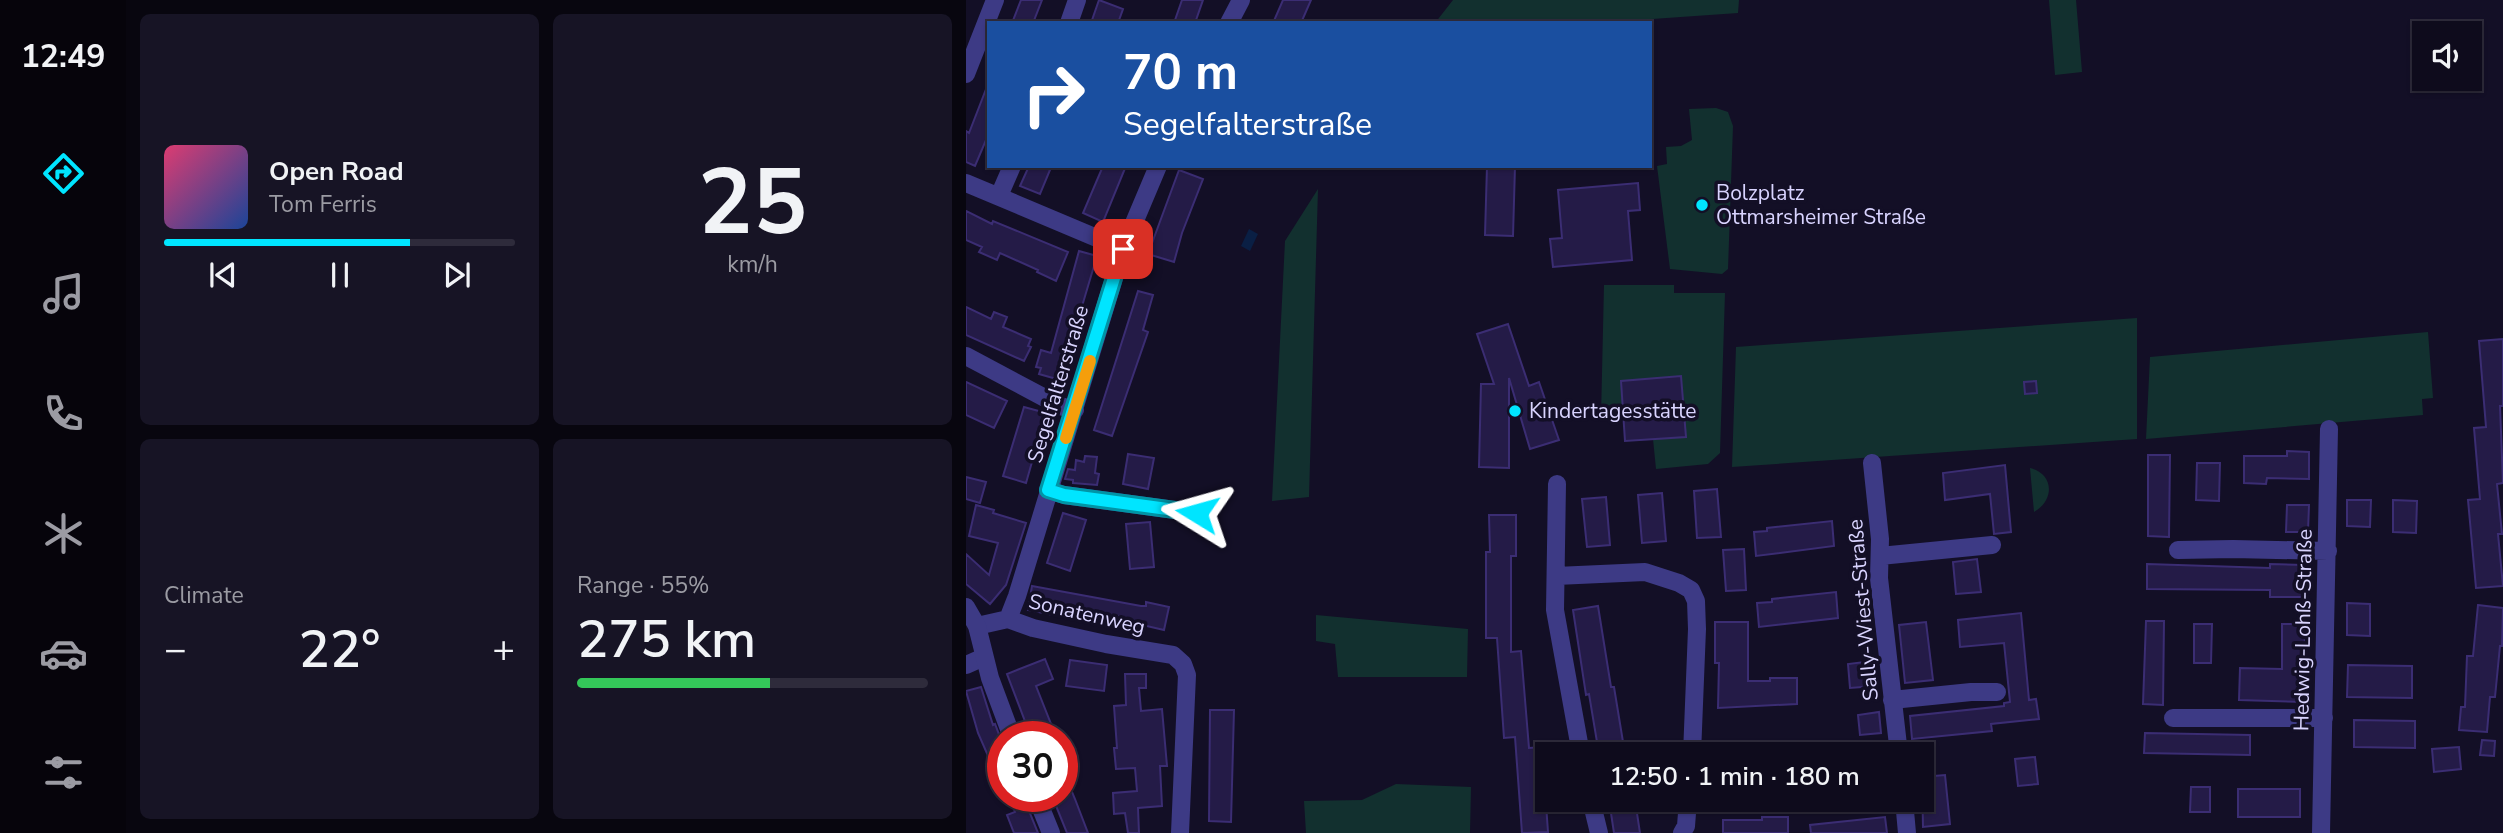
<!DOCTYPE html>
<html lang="en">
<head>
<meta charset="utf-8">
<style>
	:root { --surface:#0e0b1c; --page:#171425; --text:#f1f3f6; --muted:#9b9ba3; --line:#2e2b3b; --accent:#00e5ff }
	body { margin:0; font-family:"Nunito Sans",sans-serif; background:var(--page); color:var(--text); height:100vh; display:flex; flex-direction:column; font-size:26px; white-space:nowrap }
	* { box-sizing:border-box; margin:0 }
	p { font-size:23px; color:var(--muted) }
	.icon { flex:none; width:38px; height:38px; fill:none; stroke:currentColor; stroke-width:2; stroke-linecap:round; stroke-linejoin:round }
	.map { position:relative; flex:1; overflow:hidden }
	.details { display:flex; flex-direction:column; gap:14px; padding:14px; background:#08060f; width:840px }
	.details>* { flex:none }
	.top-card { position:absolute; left:21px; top:21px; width:665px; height:147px; border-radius:0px; box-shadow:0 2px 5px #0004,0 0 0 2px var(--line); background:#1a4fa0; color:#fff; overflow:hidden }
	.controls { position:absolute; left:1446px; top:21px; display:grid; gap:14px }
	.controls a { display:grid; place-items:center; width:70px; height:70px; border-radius:0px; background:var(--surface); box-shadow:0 2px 5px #0004,0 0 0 2px var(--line); font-size:35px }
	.speed { position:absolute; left:21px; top:721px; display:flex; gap:14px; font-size:35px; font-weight:700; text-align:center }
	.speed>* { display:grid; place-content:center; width:91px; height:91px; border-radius:50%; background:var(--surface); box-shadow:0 2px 5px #0004,0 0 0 2px var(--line); line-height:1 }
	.speed .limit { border:10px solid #d22; background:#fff; color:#111 }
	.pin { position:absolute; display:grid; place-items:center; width:60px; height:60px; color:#fff; margin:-30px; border-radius:14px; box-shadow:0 4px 10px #0006 }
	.me { position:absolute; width:77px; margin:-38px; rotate:278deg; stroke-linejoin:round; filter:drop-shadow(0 0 5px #0008) }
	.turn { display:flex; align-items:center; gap:24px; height:147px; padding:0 21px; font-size:32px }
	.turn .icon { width:91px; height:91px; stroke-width:2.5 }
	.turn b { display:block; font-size:49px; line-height:60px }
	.big { font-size:52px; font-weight:600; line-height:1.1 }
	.details .card { flex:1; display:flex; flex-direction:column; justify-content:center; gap:10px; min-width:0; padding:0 24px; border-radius:10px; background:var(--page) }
	.details .dial { align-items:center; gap:0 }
	.dial b { font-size:91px; line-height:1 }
	.song { display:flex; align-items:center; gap:21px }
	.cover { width:84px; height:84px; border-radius:10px; background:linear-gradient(135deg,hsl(340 70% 55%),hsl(220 70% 35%)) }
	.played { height:7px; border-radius:4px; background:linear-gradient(90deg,var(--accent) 70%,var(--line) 70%) }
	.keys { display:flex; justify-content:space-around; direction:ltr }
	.heat { display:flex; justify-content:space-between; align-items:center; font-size:38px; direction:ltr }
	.charge { height:10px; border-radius:5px; background:linear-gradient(90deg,#34c759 55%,var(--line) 0) }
	.details .tiles { flex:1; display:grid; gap:14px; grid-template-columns:repeat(2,1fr) }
	.trip { position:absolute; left:569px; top:742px; width:399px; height:70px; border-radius:0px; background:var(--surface); box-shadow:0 2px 5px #0004,0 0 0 2px var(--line); font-weight:600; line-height:70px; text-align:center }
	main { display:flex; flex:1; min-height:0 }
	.tabs { display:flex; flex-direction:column; width:126px; justify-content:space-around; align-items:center; background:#06040b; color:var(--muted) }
	.tabs .icon { width:49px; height:49px }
	.tabs .current { color:var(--accent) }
	.tabs b { font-size:32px; color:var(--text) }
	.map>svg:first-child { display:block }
</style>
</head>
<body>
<main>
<nav class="tabs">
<b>12:49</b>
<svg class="icon current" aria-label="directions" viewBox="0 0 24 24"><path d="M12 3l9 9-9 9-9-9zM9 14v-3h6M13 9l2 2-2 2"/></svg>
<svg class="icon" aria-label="music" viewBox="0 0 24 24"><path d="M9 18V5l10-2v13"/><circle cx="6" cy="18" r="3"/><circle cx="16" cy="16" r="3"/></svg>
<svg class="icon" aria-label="phone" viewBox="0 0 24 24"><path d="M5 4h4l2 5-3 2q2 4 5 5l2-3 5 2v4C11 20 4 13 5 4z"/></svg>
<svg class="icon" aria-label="climate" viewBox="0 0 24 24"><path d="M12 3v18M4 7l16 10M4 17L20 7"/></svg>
<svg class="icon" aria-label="car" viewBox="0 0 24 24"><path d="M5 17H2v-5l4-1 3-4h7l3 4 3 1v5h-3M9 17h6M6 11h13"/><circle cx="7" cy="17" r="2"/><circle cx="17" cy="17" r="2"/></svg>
<svg class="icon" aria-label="filters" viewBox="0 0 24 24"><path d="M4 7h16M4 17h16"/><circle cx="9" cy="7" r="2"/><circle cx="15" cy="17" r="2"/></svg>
</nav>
<section class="details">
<div class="tiles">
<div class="card">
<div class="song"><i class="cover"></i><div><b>Open Road</b><p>Tom Ferris</p></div></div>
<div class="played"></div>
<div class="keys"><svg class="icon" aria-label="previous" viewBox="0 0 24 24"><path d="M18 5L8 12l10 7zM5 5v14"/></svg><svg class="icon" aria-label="pause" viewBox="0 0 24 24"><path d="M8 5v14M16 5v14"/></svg><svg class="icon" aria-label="next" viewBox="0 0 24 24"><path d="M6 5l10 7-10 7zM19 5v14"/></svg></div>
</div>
<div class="card dial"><b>25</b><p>km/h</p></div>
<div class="card"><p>Climate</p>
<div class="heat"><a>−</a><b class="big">22°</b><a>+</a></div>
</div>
<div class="card"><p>Range · 55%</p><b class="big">275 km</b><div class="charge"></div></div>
</div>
</section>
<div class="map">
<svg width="1537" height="833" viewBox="0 0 1537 833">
	<rect width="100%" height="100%" fill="#130f26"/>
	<!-- green -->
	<path fill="#12302f" d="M487,0H773L772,13L629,23H469Z
		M1083,0H1110L1116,72L1089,75Z
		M750,108L762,112L767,126L762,269L756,274L704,269L691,166L701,164L700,147L715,146L726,140L723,109Z
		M352,189L343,497L306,501L319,241Z
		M638,285H708V293H759L754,453L742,464L690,469L687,439L719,437L715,376L655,381L658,418L635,417Z
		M1171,318V439L766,467L770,347Z
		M1462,332L1467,398L1456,399L1457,415L1180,439L1184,357Z
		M1064,468C1088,474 1089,500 1068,512Z
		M350,615L502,629L501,677H372L369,644L350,641Z
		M430,784L505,787L504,833H340L338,801L396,800Z"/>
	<!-- water -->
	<path fill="#0a1f44" d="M283,229L292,234L284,251L275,246Z"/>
	<!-- building -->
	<path fill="#241b47" stroke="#3b2d73" stroke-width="2" d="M55,0H76L67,23H46Z
		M133,0L157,9L152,23H125Z
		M216,0H237L229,23H208Z
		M317,0H345L335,23H307Z
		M22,84L23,133L9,166L0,162V131L3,133Z
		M63,166H76L84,170L74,194L54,186Z
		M137,166H160L137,222L117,213Z
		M521,166H549L547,236L519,235Z
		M213,170L237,179L216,233L208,262L182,254Z
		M672,183L674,210L662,211L666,260L587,267L584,239L596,238L592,190Z
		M0,211L26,224L27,221L102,252L90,281L71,272L72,270L34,253L31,260L13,252L16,247L0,240Z
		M113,251L131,256L94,380L73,374L75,368L70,367L75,350L85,353Z
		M172,291L187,295L177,330L182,332L146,436L128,430Z
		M0,307L25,319L28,312L41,317L37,327L65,339L62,346L65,347L58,361L0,335Z
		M542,324L563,386L573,382L593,440L564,449L543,378V468L513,467L515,384H528L511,334Z
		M1537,339V406H1534L1537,483L1531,484L1536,534H1532L1537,586L1510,588L1502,500L1514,499L1508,428L1520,427L1513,341Z
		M715,376L720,437L659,441L655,381Z
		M1070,381L1071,393L1059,394L1058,382Z
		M0,382L41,401L28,428L0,415Z
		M58,407L80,413L60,483L37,476Z
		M1321,451L1343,452V479L1301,478L1300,484L1278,483V456H1321Z
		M162,454L188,458L182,489L157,484Z
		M1182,455H1204L1203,537L1182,536Z
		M119,456L131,457L129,473L133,474L131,485L107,483V480L99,479L102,469L109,470L110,460L118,462Z
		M1231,463H1254L1253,501L1230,500Z
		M1039,465L1045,532L1028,534L1024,494L979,500L977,473Z
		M0,477L20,482L14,503L0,499Z
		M751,489L755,537L731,538L728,491Z
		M696,493L700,541L676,543L672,495Z
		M640,497L644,545L621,547L616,499Z
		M1381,500H1405L1404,527L1381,526Z
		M1427,500L1451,501L1450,533L1427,532Z
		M10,505L28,510L27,513L60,523L40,585L24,604L0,584V554L23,575L32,543L3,536Z
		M1321,505H1343L1342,532H1320Z
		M97,513L120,520L104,571L81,563Z
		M523,515H550V556H545V652L555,651L563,748L576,747L582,832L556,833L549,737L538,738L531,638H520V552H524Z
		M866,521L868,546L790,556L788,532L801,531V528Z
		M184,522L188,567L164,569L160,524Z
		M778,549L780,590L760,591L757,550Z
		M1011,559L1015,592L990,594L987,562Z
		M1181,564L1304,568V564L1337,565L1336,597H1304V590L1181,589Z
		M66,586L175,606H180V602L203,607L198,630L159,621L158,617L147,616V619L114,612L113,620L62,610Z
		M870,592L872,618L793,627L791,603L806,602V599Z
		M1381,603L1404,604V636L1381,635Z
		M1512,605L1537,608L1536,646H1534L1529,697H1524L1521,732L1493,730L1495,707H1499L1501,656H1507Z
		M632,606L645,687H648L659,754H633L623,694L620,695L607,610Z
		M1055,613L1063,700L1070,699L1073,719L1025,724L1026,731L946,739L944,716L1038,706V703L1044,702L1038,643L994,647L992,620Z
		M1180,621H1198L1197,705L1177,704Z
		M749,622H782V681H804V678H831V704L752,708L753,663H749Z
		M960,622L967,680L939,683L933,625Z
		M1228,624H1246L1245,663H1228Z
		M1316,624H1339L1338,702L1273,700L1274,668L1316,669Z
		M79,659L87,679L70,686L87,729L65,737L41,674Z
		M104,660L141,665L138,691L100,686Z
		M906,661L909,686L884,688L882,664Z
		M1382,665L1446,666V698L1381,697Z
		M159,674H180V688H173L175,711L196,709L201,766H194L196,806L172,808L173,833H162L159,813L148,814L147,793L171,791L169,768L150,769L148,748H151L148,706L160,705Z
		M15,687L27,725L29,724L37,745V790L12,733L0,691Z
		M244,710H268L265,822L243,821Z
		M913,712L915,733L894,735L892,715Z
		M1388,720L1449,721V748L1388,747Z
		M1179,733L1284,735V755L1178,753Z
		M1516,740L1529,741L1528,756L1514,755Z
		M1493,747L1495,769L1468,772L1466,749Z
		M1069,757L1072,784L1052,786L1049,759Z
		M96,768L109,799L122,833H101L86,796H96Z
		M979,775L984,824L957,827L956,777Z
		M1225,787H1244V812H1224Z
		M1272,789H1334V817H1272Z
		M43,796H57L72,833H48L41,815L49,812Z
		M643,800H669L674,833H648Z
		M796,817H822V833H757V820H796Z
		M919,817L921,833H845L844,825Z"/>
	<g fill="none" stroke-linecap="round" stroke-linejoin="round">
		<!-- minor -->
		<path stroke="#3d3a85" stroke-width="18" d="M103,23L111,0
			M263,23L275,0
			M0,74L29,0
			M0,183L157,249
			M33,196L46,166
			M0,356L94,406L109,410
			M906,463L914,539L913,578L933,754
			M591,484L589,610L615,754
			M82,490L98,495L231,513
			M1212,550L1267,549L1362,551
			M914,556L1026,545
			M590,576L679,572L713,583L725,590L730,601L731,629L726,754
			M42,619L51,596L157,249L192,166
			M11,626L42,619L67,628L140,644L207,655L217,664L221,675L214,833
			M0,665L18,657
			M926,700L1005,692H1031
			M1207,718H1358
			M625,800L633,833
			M938,800L941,833
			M716,833L720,826L722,800
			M1355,833L1363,429"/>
		<!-- tertiary -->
		<path stroke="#3d3a85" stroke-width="18" d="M0,607L11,626L24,678L46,737
			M70,796L85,833"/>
	</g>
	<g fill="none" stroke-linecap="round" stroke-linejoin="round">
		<defs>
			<path id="route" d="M157,249L82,490L98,495L231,513"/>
		</defs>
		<!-- route casing -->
		<use href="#route" stroke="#0095a6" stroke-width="18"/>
		<!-- route -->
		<use href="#route" stroke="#00e5ff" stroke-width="12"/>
		<!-- slow -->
		<path stroke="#f59e0b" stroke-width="12" d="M100,438L124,361"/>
	</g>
	<!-- markers -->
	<g fill="#00e5ff" stroke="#130f26" stroke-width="2.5">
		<circle cx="736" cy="205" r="7"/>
		<circle cx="549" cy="411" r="7"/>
	</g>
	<g text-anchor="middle" stroke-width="7" stroke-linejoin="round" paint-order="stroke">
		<!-- poi labels -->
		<g font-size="21" fill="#d9d4ff" stroke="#130f26" text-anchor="start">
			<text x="750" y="200">Bolzplatz<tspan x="750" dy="24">Ottmarsheimer Straße</tspan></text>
			<text x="563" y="418">Kindertagesstätte</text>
		</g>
		<!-- street labels -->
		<g font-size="21" fill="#d9d4ff" stroke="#130f26">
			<text transform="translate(92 384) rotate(-73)" y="7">Segelfalterstraße</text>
			<text transform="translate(897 610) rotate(-95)" y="7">Sally-Wiest-Straße</text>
			<text transform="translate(121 614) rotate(13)" y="7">Sonatenweg</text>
			<text transform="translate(1337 630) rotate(-89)" y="7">Hedwig-Lohß-Straße</text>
		</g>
	</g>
</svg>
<div class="controls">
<a><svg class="icon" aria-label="sound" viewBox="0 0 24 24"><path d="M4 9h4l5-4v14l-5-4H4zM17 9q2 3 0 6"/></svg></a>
</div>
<div class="speed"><div class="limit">30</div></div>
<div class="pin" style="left:157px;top:249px;background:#d93025"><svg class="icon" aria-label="arrive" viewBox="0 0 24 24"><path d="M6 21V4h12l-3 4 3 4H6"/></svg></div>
<svg class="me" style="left:231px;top:513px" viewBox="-20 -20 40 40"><path d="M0-17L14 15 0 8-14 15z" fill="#00e5ff" stroke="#fff" stroke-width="4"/></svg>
<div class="trip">12:50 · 1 min · 180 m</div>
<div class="top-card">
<div class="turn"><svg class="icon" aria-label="right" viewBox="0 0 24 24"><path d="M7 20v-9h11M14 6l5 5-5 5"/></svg><div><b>70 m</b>Segelfalterstraße</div></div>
</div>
</div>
</main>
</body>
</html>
